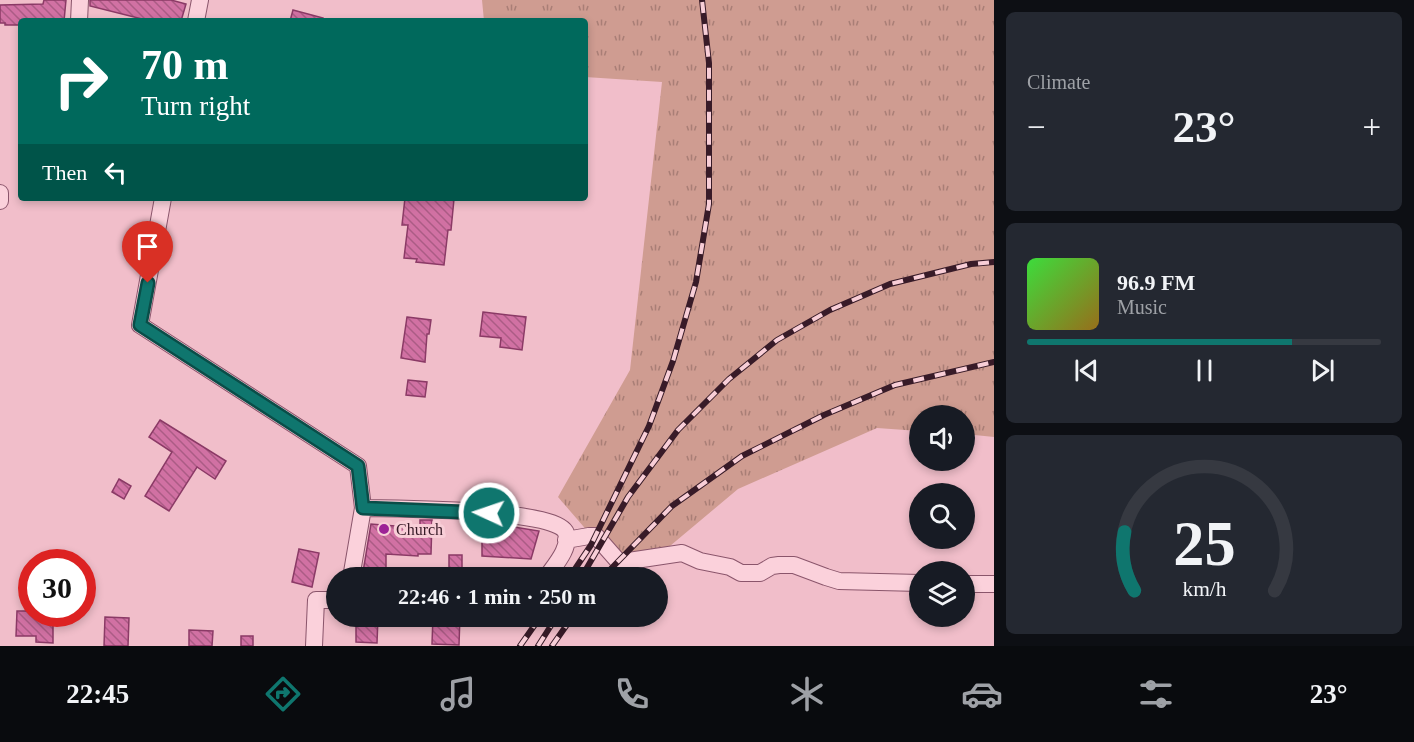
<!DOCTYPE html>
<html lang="en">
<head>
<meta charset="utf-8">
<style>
	:root { --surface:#171b24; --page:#242831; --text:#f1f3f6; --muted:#9ea1a6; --line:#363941; --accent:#0f766e }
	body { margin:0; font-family:Georgia,serif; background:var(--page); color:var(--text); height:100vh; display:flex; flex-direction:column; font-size:22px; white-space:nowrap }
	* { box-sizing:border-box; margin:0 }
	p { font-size:20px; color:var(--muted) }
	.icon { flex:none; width:33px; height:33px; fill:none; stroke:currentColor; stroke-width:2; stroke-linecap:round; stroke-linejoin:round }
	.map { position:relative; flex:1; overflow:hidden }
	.drawer { display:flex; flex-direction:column; gap:12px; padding:12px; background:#0d0f14; width:420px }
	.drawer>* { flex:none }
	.hud { position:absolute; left:18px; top:18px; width:570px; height:183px; border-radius:6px; box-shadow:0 3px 9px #0003; background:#00695c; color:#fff; overflow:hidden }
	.tools { position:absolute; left:909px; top:405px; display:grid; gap:12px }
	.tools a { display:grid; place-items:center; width:66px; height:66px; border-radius:50%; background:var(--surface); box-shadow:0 3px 9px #0003; font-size:30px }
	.speed { position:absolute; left:18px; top:549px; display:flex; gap:12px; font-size:30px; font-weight:700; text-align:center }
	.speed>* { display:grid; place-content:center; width:78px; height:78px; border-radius:50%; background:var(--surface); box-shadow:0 3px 9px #0003; line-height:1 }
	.speed .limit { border:9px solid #d22; background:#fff; color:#111 }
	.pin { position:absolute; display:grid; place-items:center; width:51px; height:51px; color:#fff; margin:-62px -26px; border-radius:50% 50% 50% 0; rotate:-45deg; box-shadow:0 0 6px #0007 }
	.pin .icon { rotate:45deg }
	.me { position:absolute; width:66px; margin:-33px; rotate:273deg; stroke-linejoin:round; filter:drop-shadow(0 0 4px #0008) }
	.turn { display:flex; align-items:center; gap:21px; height:126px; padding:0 24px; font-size:27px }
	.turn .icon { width:78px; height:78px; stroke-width:2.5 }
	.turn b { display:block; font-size:42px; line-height:51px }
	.then { display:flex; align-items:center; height:57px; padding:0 24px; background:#0003; gap:12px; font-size:22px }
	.big { font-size:45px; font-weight:700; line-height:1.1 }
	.drawer .card { flex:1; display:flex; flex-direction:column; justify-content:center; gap:9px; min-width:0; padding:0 21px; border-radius:9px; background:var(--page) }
	.drawer .dial { align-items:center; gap:0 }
	.dial svg { height:156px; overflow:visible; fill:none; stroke:var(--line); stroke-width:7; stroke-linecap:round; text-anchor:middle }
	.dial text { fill:var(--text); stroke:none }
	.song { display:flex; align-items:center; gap:18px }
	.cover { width:72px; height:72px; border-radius:9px; background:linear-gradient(135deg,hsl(120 70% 55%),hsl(40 70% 35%)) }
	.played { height:6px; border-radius:3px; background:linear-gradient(90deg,var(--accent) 75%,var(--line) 75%) }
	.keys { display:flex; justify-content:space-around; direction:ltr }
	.heat { display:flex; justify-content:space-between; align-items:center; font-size:33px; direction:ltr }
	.trip { position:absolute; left:326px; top:567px; width:342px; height:60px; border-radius:30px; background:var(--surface); box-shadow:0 3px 9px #0003; font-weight:700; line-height:60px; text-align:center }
	.dock { display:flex; height:96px; justify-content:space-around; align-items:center; background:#090b0e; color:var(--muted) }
	.dock .icon { width:42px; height:42px }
	.dock .current { color:var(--accent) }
	.dock b { font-size:27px; color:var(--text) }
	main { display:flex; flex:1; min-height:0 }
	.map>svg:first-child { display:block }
</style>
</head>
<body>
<main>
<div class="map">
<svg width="994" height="646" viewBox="0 0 994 646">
	<defs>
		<pattern id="grass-tufts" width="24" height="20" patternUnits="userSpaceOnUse" patternTransform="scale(1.5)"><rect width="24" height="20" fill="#cf9c91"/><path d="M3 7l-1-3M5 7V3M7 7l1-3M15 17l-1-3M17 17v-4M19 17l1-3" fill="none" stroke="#a97e76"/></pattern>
		<pattern id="building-back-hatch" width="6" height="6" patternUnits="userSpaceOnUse" patternTransform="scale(1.5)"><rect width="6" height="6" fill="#d171a3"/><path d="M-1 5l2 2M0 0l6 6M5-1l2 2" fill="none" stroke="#ab5c85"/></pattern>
	</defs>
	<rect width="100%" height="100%" fill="#f1beca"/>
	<!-- grass -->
	<path fill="url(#grass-tufts)" d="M482,0H994V437L965,434L964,416H920L919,431L877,428L738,489L633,577H627L558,497L630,370L662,82L585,77V21H484Z"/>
	<!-- building -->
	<path fill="url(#building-back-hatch)" stroke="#8b3a66" stroke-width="1.5" d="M44,0H66L64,21H21V25H5V23H0V5L43,4Z
		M90,0H171L186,4L181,21H150L90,6Z
		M293,10L323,18L322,21H290Z
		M405,198L454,199L451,230H448L444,265L416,262L417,259L404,258L408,225H402Z
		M483,312L526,317L522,350L500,347L501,338L480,336Z
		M407,317L431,320L429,334H427L425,362L401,358Z
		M408,380L427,382L425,397L406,395Z
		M160,420L226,461L215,479L197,467L169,511L145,496L172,452L149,437Z
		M119,479L131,486L124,499L112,492Z
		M420,520H432L431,554H418V556L386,554V578H362L371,524L420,528Z
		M502,525L539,531L531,559L482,556V529H502Z
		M299,549L319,553L312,587L292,582Z
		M449,555H462V578H449Z
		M17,611H32V614H53V643L36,642V636H16Z
		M356,616L378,617L377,643L356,642Z
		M433,616H460L459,645L432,644Z
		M105,617L129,618L128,646H104Z
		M189,630L213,631L212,646H189Z
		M241,636H253V646H241Z"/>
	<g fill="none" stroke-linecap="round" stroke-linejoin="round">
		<defs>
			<path id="minor" d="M79,21L80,0
				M196,21L200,0
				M0,193V201
				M163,198L140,325L358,466L363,508L351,578
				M363,508C391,509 558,508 566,533C571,548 554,566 546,578
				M566,540L589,536H596L618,561L622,562L682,553L700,561L730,567L741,573H760L772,566L779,565H794L826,577L839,581L920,583
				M964,584H994
				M314,646L316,600H336"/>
		</defs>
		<!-- minor casing -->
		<use href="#minor" stroke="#8a556b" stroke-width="18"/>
		<!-- minor -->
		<use href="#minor" stroke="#fbd1db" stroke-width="16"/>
		<defs>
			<path id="rail" d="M569,578L591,545L649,426L673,361L696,282L709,204V63L702,0
				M581,578L628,497L678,430L729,379L777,340L830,310L890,284L971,264L994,262
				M602,578L672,506L742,456L824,415L895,385L994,362
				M520,646L541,616
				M538,646L557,616
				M552,646L573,616"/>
		</defs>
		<!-- rail casing -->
		<use href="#rail" stroke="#381b28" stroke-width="6"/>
		<!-- rail -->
		<use href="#rail" stroke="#f8ced7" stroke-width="4" stroke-dasharray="11" stroke-linecap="butt"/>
	</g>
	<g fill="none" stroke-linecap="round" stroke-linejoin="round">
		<defs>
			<path id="route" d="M148,283L140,325L358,466L363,508L489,513"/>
		</defs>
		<!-- route casing -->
		<use href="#route" stroke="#0a4d48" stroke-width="15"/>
		<!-- route -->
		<use href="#route" stroke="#0f766e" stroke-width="10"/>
	</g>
	<!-- markers -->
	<circle fill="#9d2296" stroke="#f8ced7" stroke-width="2" cx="384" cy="529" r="6"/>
	<g text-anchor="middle" stroke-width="6" stroke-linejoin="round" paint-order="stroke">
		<!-- poi labels -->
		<g font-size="16" fill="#381b28" stroke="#f8ced7" text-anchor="start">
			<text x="396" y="535">Church</text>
		</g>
	</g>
</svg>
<div class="tools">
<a><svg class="icon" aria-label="sound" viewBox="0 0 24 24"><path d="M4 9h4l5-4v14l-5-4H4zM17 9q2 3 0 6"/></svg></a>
<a><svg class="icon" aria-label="search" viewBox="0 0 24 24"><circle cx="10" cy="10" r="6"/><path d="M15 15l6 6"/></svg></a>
<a><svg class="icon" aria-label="layers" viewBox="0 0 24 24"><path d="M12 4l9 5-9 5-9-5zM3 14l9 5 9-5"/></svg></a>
</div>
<div class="speed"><div class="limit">30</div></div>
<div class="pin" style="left:148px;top:283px;background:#d93025"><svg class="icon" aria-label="arrive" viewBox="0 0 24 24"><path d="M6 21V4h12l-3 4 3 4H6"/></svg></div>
<svg class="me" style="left:489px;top:513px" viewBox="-20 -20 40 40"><circle r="17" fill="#0f766e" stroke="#fff" stroke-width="3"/><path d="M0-11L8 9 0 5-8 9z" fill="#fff"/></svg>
<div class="trip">22:46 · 1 min · 250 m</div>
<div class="hud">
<div class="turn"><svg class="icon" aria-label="right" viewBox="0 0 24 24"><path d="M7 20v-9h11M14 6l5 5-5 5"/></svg><div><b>70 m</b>Turn right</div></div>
<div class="then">Then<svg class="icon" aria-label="left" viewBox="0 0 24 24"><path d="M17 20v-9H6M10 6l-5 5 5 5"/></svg></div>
</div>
</div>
<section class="drawer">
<div class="card"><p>Climate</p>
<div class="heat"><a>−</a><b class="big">23°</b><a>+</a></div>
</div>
<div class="card">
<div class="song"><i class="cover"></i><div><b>96.9 FM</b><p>Music</p></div></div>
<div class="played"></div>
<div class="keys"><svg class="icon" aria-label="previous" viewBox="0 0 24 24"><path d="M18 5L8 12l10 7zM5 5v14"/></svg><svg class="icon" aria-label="pause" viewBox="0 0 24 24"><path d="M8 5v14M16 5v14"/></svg><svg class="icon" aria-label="next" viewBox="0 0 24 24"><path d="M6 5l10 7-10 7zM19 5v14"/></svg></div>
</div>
<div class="card dial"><svg viewBox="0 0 100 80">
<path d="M14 69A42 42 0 1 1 86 69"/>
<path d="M14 69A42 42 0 0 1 9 39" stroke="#0f766e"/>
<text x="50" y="56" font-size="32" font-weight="700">25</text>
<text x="50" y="72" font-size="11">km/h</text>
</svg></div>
</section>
</main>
<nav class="dock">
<b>22:45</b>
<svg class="icon current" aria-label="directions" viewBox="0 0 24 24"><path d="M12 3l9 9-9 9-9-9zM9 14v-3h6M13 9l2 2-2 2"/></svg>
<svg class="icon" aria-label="music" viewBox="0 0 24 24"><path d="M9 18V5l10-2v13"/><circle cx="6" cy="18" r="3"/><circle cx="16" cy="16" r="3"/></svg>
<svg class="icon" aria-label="phone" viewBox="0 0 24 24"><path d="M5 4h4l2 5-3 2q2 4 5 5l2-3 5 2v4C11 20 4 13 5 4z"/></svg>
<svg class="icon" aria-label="climate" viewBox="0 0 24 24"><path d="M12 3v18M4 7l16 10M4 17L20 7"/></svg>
<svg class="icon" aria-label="car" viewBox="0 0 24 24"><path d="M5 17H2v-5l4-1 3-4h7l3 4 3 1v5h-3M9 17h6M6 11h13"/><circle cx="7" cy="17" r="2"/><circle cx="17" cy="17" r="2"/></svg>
<svg class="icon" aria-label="filters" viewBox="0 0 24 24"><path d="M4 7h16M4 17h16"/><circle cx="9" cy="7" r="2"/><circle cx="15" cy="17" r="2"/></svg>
<b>23°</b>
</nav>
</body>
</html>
